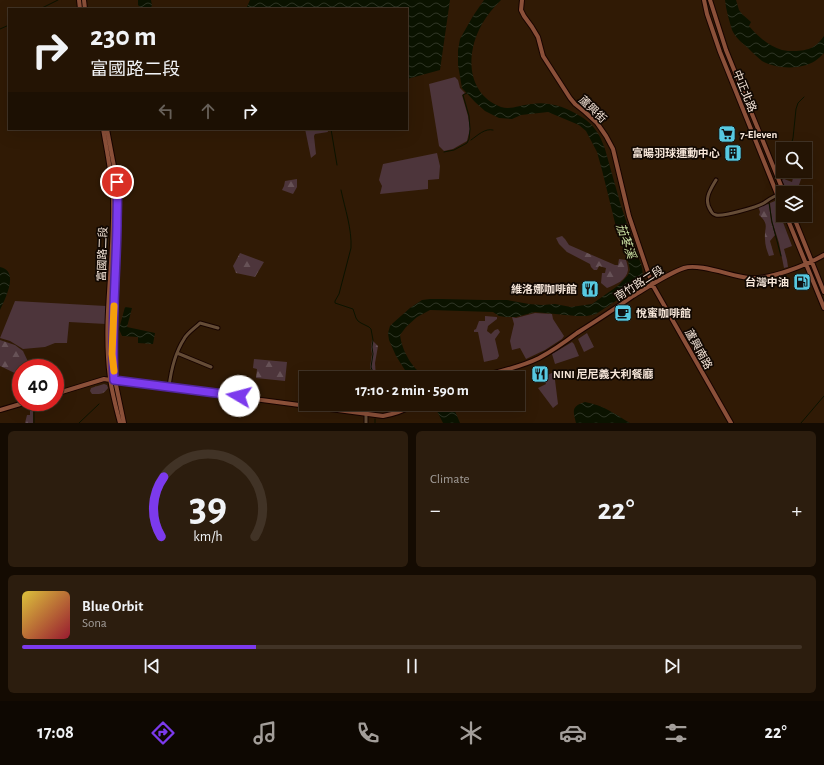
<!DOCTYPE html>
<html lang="en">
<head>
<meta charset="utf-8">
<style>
	:root { --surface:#241404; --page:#2c1d0e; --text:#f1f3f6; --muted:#a39e9a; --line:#413326; --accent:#7c3aed }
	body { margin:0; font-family:"Alegreya Sans","Noto Sans TC",sans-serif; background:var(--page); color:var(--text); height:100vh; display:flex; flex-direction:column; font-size:15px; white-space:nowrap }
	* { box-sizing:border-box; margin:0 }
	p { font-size:13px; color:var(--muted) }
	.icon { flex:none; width:22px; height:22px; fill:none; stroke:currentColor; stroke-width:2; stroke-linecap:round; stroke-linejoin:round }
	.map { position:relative; height:423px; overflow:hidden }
	.drawer { display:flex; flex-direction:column; gap:8px; padding:8px; background:#140b02; flex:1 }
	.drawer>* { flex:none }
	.banner { position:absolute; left:8px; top:8px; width:400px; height:122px; border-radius:0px; box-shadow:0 4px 16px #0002,0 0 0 1px var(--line); background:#241404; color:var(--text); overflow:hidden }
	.buttons { position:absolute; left:776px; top:142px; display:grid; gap:8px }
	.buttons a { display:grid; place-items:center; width:36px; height:36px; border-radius:0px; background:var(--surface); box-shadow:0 4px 16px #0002,0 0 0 1px var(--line); font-size:20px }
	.speed { position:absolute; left:12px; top:359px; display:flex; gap:8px; font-size:20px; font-weight:700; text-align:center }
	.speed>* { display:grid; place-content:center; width:52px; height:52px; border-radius:50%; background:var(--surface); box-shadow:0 4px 16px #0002,0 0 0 1px var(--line); line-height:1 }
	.speed .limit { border:6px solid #d22; background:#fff; color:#111 }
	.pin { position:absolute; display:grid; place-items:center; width:34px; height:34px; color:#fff; margin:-17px; border:2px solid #fff; border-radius:50%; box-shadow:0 1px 4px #0007 }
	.me { position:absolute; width:44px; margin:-22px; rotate:278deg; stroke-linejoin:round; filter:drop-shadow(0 0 3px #0008) }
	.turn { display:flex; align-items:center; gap:14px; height:84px; padding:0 16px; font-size:18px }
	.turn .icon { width:52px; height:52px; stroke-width:2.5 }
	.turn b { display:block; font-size:28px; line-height:34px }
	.lanes { display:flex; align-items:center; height:38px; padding:0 16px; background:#0003; justify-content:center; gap:20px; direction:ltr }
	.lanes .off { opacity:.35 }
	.big { font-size:30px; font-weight:600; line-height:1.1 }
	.drawer .tile { flex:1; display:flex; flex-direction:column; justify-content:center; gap:6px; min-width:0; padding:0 14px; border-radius:6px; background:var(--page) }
	.drawer .dial { align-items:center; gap:0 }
	.dial svg { height:104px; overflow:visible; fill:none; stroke:var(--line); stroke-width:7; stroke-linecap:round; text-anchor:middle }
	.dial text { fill:var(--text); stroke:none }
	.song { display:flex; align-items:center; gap:12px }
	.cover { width:48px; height:48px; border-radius:6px; background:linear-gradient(135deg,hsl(50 70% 55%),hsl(350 70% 35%)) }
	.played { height:4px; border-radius:2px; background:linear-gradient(90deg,var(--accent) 30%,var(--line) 30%) }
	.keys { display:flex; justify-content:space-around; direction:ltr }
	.heat { display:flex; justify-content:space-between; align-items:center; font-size:22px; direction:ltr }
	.drawer .tiles { flex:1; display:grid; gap:8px; grid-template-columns:1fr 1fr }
	.tile:last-child { grid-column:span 2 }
	.trip { position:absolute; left:299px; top:371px; width:226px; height:40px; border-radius:0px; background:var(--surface); box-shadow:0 4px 16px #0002,0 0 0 1px var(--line); font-weight:600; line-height:40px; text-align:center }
	.dock { display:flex; height:64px; justify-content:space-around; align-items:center; background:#0e0802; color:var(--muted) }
	.dock .icon { width:28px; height:28px }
	.dock .active { color:var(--accent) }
	.dock b { font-size:18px; color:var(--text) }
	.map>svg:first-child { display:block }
</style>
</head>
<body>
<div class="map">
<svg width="824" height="423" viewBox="0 0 824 423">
	<defs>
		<pattern id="forest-firs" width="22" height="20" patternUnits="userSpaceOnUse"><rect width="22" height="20" fill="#4d353b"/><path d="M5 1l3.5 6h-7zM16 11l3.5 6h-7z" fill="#675257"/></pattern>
		<pattern id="water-waves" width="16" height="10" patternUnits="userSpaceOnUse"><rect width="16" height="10" fill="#0b1300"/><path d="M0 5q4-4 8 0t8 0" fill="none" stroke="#2f3525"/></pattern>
	</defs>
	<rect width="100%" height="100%" fill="#301a05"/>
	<!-- grass -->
	<path fill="#4d353b" d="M455,77L458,80L460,88L465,93L462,95L468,116L470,129L467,141L453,149L444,151L439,146L429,84Z
		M305,129H327L328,132L315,134L314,136L316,154L311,158Z
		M437,153L440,166L439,179L428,180V189L380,194L382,186L379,180L383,164Z
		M802,173L803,174L796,193H788L782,180L784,179L792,182L793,178Z
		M775,201L792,246L784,249L787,260L788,267L784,268L779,243L772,221L770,203Z
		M15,301L106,306V324L69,322L67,343H55L45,347L23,349L10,341L0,338Z
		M535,313L552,314L553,319L564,336L562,339L545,350L526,359L520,348L512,350L510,341L514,324L512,317L516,318Z
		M485,316L497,317V319L488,326L487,331L491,334L495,330L498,329L500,332L495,339L499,356L497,359L484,362L478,332H474V330L476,329L479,321H485Z
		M587,333L594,347L584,352L578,339Z
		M572,342L574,344L579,356L555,364L552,354Z
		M554,372L558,404L553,408L538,388L546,384L543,377Z"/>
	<!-- forest -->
	<path fill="url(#forest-firs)" d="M297,179V187L293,194L282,190L284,186L285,181Z
		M769,204L771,221L775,235L770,241L774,255L769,256C767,251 765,245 765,239C764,227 770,225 759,215L760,212L758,206Z
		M562,236L565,239L569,245L615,265H618L619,259L626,260C627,263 628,267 628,270C627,280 615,285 607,288L601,283L602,273H605L606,268L599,266L597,270H594L591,267L590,264L567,252L559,244L556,238Z
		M240,253L264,262L255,277L236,273L233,266Z
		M0,340L15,345L23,351L31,368H21V376L0,366Z
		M372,340L378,346L375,363L376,378H374L370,367L372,354L371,348Z
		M254,359L287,362L285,381L256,378L257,369L253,368Z
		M104,384L107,385L108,388C103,395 101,394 92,394L90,391L91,388Z
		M37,403V411H33V423H25L27,415H30V405Z"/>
	<!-- water -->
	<path fill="url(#water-waves)" d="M138,0H151L152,6L148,9H142L138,5Z
		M250,0H450L440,70L407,79V9H246Z
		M484,0H501C494,7 487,15 482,24C466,52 465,93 501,107C511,110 520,105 531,104C544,102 556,104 569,110C588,119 598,128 605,149L621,206L641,264C643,272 644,278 640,285L596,314L587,316H576L535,312L516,317H506L499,316L493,312L430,310L417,317L406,327L400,335C402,351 413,371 428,378H410L396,356L389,340L388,333L390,326L393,323L410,308L422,300L430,299H442L485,300H507L529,304L542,305L555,304L571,307L592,304L619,285L628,275L630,270L628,261L617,231L602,170L597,152L586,131L579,125L548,112L521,115L512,119L499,118L485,111L475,102L462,88L458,65V50L460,39L473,16Z
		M725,0H736L739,10L742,14L751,22L749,26C758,37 769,46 782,50C786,51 790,51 794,51C800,51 808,50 813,47C817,45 821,40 824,36V53C821,56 818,59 815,61C801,70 776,69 762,61C757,57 752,52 748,48C742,43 735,37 732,30C729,20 726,10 725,0Z
		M0,267C20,271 5,299 0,310Z
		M125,307L132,308L127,327L155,333L153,344L138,343V337L122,336L119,329Z
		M585,402C603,405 615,414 630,423H576C573,411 571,406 585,402Z
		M431,404H452L460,423H443L437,411Z"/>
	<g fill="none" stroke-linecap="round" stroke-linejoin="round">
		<!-- stream -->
		<path stroke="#0b1300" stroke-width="1" d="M40,9L58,0
			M0,29L9,25
			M331,129L337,165
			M471,140C478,135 485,128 493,130
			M790,149L793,138L796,109L798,103L804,97
			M444,152L454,150L467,143L469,139L470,129L469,116L463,95L467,93
			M781,174L783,168
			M341,190C345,209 352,229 351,248L339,294L335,301V303L353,309L356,318L358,321L361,323L369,327L371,329L373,340L372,347L373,354L371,367L375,378
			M769,203L772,222L781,256
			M34,404V423
			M374,404L375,410
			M79,423L99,404
			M375,423V419
			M801,423L824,396"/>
		<defs>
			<path id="street" d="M716,180C710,190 703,200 711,211C713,214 712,214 716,215C723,217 757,207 764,203C768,200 773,197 777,195
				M177,353L211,367
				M169,387C171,370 175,353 184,339C187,333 195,328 200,323L218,328
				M366,423V413"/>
			<path id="secondary" d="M79,0L80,9
				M84,0L85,9
				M522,0L521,10L524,16L532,27L538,37L543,56L570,98L575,104L585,112L597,123L606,136L613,149L629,216L652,284L731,423
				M704,0L707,14L720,52L783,209
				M710,0L726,50L784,193
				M103,129C107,152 112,175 113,198C115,258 102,319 110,378C112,393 116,408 120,423
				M107,129L117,182L118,193L117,243L113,354L115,380L124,423
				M786,215L824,308
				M793,215L824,292
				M475,378C497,372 519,368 539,358C552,351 565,342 577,333C596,321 615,309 633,296C648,287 667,274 684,268C699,263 731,276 749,278C769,280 807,265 824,255
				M55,394L104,379L110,380L383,416C395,414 405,410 416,404
				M0,410L27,402"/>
		</defs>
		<!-- street casing -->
		<use href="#street" stroke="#170400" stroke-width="5"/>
		<!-- secondary casing -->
		<use href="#secondary" stroke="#170400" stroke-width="6"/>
		<!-- street -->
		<use href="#street" stroke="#654c36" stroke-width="3"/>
		<!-- secondary -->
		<use href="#secondary" stroke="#8b5039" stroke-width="4"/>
	</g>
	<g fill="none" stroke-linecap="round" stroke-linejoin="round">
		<defs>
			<path id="route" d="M117,182C118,197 117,211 117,226C116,277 111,329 114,380L239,396"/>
		</defs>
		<!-- route casing -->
		<use href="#route" stroke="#51269a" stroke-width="10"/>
		<!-- route -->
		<use href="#route" stroke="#7c3aed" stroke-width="7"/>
		<!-- slow -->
		<path stroke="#f59e0b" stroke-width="7" d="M114,371L112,354L114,306"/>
	</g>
	<!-- icons -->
	<defs>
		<symbol id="supermarket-square" viewBox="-11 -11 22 22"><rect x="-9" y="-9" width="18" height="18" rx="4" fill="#57c9e1" stroke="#110802"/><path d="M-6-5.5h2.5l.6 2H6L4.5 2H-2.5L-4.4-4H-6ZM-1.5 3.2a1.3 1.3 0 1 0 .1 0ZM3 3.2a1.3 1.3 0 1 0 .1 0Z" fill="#111"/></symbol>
		<symbol id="building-square" viewBox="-11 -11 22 22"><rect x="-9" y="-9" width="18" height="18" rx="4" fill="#57c9e1" stroke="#110802"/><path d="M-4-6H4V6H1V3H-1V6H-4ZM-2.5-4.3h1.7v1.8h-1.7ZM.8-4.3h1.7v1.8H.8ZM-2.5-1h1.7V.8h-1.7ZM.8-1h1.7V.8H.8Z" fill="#111"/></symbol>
		<symbol id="fuel-square" viewBox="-11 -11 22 22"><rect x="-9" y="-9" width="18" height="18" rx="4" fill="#57c9e1" stroke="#110802"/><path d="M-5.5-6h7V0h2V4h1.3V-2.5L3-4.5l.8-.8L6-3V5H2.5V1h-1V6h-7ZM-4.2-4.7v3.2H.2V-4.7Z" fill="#111"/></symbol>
		<symbol id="restaurant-square" viewBox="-11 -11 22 22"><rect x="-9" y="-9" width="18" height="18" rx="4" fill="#57c9e1" stroke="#110802"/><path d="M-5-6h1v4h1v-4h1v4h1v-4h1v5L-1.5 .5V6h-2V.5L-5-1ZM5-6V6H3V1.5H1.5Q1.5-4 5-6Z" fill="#111"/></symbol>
		<symbol id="cafe-square" viewBox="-11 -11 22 22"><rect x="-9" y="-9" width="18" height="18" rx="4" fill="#57c9e1" stroke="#110802"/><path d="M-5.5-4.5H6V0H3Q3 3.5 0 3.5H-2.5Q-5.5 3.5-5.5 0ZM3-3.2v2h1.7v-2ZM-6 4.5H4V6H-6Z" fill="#111"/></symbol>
	</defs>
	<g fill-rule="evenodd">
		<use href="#supermarket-square" x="717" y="124" width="20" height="20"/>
		<use href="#building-square" x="723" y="143" width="20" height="20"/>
		<use href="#fuel-square" x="792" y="272" width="20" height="20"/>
		<use href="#restaurant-square" x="580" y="279" width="20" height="20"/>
		<use href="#cafe-square" x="613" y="303" width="20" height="20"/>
		<use href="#restaurant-square" x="530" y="364" width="20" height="20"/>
	</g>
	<g text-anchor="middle" stroke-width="3.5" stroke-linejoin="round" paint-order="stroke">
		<!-- street labels -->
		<g font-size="11" fill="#f6e6d9" stroke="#110802">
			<text transform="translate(745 91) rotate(68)" y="4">中正北路</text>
			<text transform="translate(593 109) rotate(44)" y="4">蘆興街</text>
			<text transform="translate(102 254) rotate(-88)" y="4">富國路二段</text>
			<text transform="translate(639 283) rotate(-32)" y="4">南竹路二段</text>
			<text transform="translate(699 349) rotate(61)" y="4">蘆興南路</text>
		</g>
		<!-- poi labels -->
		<g font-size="11" font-weight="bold" fill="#f6e6d9" stroke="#110802" text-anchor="start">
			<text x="740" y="138">7-Eleven</text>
			<text x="720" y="157" text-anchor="end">富暘羽球運動中心</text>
			<text x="789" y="286" text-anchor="end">台灣中油</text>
			<text x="577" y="293" text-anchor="end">維洛娜咖啡館</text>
			<text x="636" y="317">悅蜜咖啡館</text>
			<text x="553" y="378">NINI 尼尼義大利餐廳</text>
		</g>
		<!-- water labels -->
		<g font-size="12" font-style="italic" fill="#cbe0a2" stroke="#110802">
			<text transform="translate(626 241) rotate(71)" y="4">茄苳溪</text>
		</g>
	</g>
</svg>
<div class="buttons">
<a><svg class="icon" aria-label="search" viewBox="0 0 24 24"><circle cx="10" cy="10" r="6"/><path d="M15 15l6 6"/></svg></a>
<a><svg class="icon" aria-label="layers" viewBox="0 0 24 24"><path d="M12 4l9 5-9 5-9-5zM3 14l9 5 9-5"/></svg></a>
</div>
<div class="speed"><div class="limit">40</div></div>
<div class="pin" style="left:117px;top:182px;background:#d93025"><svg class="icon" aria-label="arrive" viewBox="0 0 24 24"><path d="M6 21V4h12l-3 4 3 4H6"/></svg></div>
<svg class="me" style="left:239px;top:396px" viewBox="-20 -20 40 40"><circle r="19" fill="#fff"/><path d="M0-13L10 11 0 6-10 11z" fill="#7c3aed"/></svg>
<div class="trip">17:10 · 2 min · 590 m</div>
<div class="banner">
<div class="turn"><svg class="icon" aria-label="right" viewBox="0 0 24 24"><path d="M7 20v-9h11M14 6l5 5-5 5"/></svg><div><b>230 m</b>富國路二段</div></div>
<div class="lanes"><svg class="icon off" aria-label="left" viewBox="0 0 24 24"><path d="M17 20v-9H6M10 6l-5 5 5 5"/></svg><svg class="icon off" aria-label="ahead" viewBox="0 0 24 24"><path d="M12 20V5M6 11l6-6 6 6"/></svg><svg class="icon" aria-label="right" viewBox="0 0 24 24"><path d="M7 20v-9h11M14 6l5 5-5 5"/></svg></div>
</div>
</div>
<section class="drawer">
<div class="tiles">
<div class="tile dial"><svg viewBox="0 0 100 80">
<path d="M14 69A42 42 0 1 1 86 69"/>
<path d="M14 69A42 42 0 0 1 16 23" stroke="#7c3aed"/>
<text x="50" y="56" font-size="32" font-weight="700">39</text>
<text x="50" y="72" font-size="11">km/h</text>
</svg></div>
<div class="tile"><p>Climate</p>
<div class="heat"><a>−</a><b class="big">22°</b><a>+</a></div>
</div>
<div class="tile">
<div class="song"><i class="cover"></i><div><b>Blue Orbit</b><p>Sona</p></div></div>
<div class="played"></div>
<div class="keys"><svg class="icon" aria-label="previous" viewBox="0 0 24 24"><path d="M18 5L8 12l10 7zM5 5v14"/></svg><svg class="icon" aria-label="pause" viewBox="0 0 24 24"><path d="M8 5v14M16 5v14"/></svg><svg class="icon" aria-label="next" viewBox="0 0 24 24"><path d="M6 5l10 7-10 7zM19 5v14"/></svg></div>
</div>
</div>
</section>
<nav class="dock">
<b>17:08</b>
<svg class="icon active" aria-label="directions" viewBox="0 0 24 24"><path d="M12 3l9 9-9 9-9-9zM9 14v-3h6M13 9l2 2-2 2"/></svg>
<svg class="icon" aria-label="music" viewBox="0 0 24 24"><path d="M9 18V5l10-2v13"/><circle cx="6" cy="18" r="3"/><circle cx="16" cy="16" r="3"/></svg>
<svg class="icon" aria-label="phone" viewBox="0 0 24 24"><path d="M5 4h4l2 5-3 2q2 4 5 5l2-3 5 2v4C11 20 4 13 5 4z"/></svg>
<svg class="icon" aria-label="climate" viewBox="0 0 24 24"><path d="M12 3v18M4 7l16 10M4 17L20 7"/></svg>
<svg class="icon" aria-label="car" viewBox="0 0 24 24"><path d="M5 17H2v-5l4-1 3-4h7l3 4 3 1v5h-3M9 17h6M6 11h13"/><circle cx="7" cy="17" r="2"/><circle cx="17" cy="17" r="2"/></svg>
<svg class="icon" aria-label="filters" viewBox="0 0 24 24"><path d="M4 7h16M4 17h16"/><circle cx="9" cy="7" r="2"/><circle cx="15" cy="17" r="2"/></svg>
<b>22°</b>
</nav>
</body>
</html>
